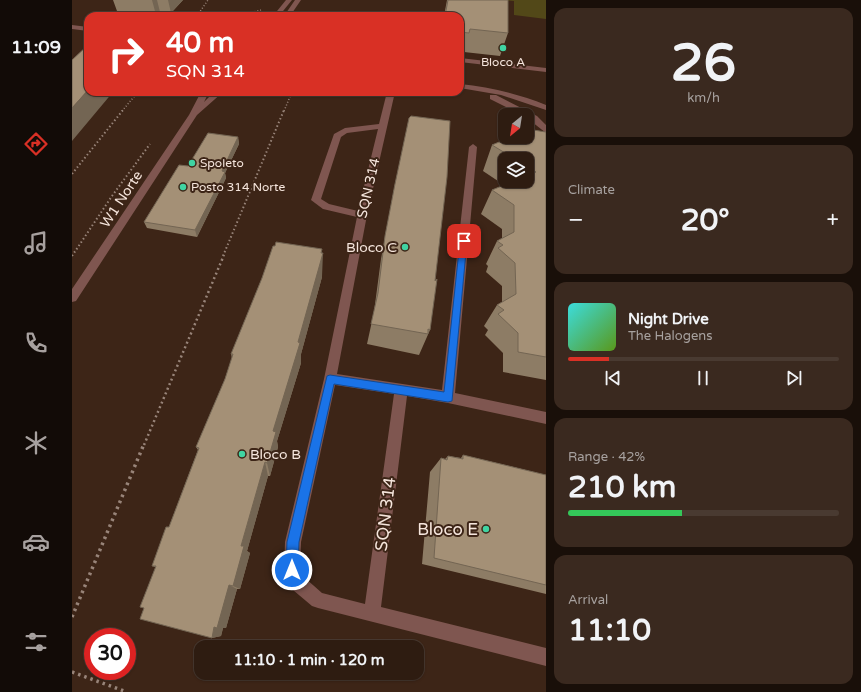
<!DOCTYPE html>
<html lang="en">
<head>
<meta charset="utf-8">
<style>
	:root { --surface:#2e1c11; --page:#3a291f; --text:#f1f3f6; --muted:#a7a19f; --line:#493a31; --accent:#d93025 }
	body { margin:0; font-family:"Varela Round",sans-serif; background:var(--page); color:var(--text); height:100vh; display:flex; flex-direction:column; font-size:15px; white-space:nowrap }
	* { box-sizing:border-box; margin:0 }
	p { font-size:13px; color:var(--muted) }
	.icon { flex:none; width:22px; height:22px; fill:none; stroke:currentColor; stroke-width:2; stroke-linecap:round; stroke-linejoin:round }
	.map { position:relative; flex:1; overflow:hidden }
	.side { display:flex; flex-direction:column; gap:8px; padding:8px; background:#190f09; width:315px }
	.side>* { flex:none }
	.top-card { position:absolute; left:12px; top:12px; width:380px; height:84px; border-radius:12px; box-shadow:0 1px 3px #0004,0 0 0 1px var(--line); background:#d93025; color:#fff; overflow:hidden }
	.needle { width:26px; rotate:210deg }
	.buttons { position:absolute; left:426px; top:108px; display:grid; gap:8px }
	.buttons a { display:grid; place-items:center; width:36px; height:36px; border-radius:8px; background:var(--surface); box-shadow:0 1px 3px #0004,0 0 0 1px var(--line); font-size:20px }
	.speed { position:absolute; left:12px; top:628px; display:flex; gap:8px; font-size:20px; font-weight:700; text-align:center }
	.speed>* { display:grid; place-content:center; width:52px; height:52px; border-radius:50%; background:var(--surface); box-shadow:0 1px 3px #0004,0 0 0 1px var(--line); line-height:1 }
	.speed .limit { border:6px solid #d22; background:#fff; color:#111 }
	.pin { position:absolute; display:grid; place-items:center; width:34px; height:34px; color:#fff; margin:-17px; border-radius:8px; box-shadow:0 2px 6px #0006 }
	.me { position:absolute; width:44px; margin:-22px; rotate:0deg; stroke-linejoin:round; filter:drop-shadow(0 0 3px #0008) }
	.turn { display:flex; align-items:center; gap:14px; height:84px; padding:0 16px; font-size:18px }
	.turn .icon { width:52px; height:52px; stroke-width:2.5 }
	.turn b { display:block; font-size:28px; line-height:34px }
	.big { font-size:30px; font-weight:700; line-height:1.1 }
	.side .widget { flex:1; display:flex; flex-direction:column; justify-content:center; gap:6px; min-width:0; padding:0 14px; border-radius:12px; background:var(--page) }
	.side .dial { align-items:center; gap:0 }
	.dial b { font-size:52px; line-height:1 }
	.song { display:flex; align-items:center; gap:12px }
	.cover { width:48px; height:48px; border-radius:6px; background:linear-gradient(135deg,hsl(180 70% 55%),hsl(90 70% 35%)) }
	.played { height:4px; border-radius:2px; background:linear-gradient(90deg,var(--accent) 15%,var(--line) 15%) }
	.keys { display:flex; justify-content:space-around; direction:ltr }
	.heat { display:flex; justify-content:space-between; align-items:center; font-size:22px; direction:ltr }
	.charge { height:6px; border-radius:3px; background:linear-gradient(90deg,#34c759 42%,var(--line) 0) }
	.trip { position:absolute; left:122px; top:640px; width:230px; height:40px; border-radius:12px; background:var(--surface); box-shadow:0 1px 3px #0004,0 0 0 1px var(--line); font-weight:700; line-height:40px; text-align:center }
	main { display:flex; flex:1; min-height:0 }
	.menu { display:flex; flex-direction:column; width:72px; justify-content:space-around; align-items:center; background:#120b07; color:var(--muted) }
	.menu .icon { width:28px; height:28px }
	.menu .active { color:var(--accent) }
	.menu b { font-size:18px; color:var(--text) }
	.map>svg:first-child { display:block }
</style>
</head>
<body>
<main>
<nav class="menu">
<b>11:09</b>
<svg class="icon active" aria-label="directions" viewBox="0 0 24 24"><path d="M12 3l9 9-9 9-9-9zM9 14v-3h6M13 9l2 2-2 2"/></svg>
<svg class="icon" aria-label="music" viewBox="0 0 24 24"><path d="M9 18V5l10-2v13"/><circle cx="6" cy="18" r="3"/><circle cx="16" cy="16" r="3"/></svg>
<svg class="icon" aria-label="phone" viewBox="0 0 24 24"><path d="M5 4h4l2 5-3 2q2 4 5 5l2-3 5 2v4C11 20 4 13 5 4z"/></svg>
<svg class="icon" aria-label="climate" viewBox="0 0 24 24"><path d="M12 3v18M4 7l16 10M4 17L20 7"/></svg>
<svg class="icon" aria-label="car" viewBox="0 0 24 24"><path d="M5 17H2v-5l4-1 3-4h7l3 4 3 1v5h-3M9 17h6M6 11h13"/><circle cx="7" cy="17" r="2"/><circle cx="17" cy="17" r="2"/></svg>
<svg class="icon" aria-label="filters" viewBox="0 0 24 24"><path d="M4 7h16M4 17h16"/><circle cx="9" cy="7" r="2"/><circle cx="15" cy="17" r="2"/></svg>
</nav>
<div class="map">
<svg width="474" height="692" viewBox="0 0 474 692">
	<rect width="100%" height="100%" fill="#3d2517"/>
	<!-- green -->
	<path fill="#524818" d="M431,0H474V19L442,15V1Z"/>
	<g fill="none" stroke-linecap="round" stroke-linejoin="round">
		<!-- path-far3 -->
		<path stroke="#988479" stroke-width="1.5" stroke-dasharray="1 2" stroke-linecap="butt" d="M125,16L136,0
			M165,16L189,10
			M50,111L66,92
			M212,111L220,92"/>
		<!-- path-far2 -->
		<path stroke="#988479" stroke-width="2" stroke-dasharray="1.5 2.5" stroke-linecap="butt" d="M0,174L51,110
			M0,256L40,196L78,144
			M151,256L212,110"/>
		<!-- path-far1 -->
		<path stroke="#988479" stroke-width="2.5" stroke-dasharray="2 3" stroke-linecap="butt" d="M72,445L152,255"/>
		<!-- path -->
		<path stroke="#988479" stroke-width="3.5" stroke-dasharray="2.5 4" stroke-linecap="butt" d="M0,617L72,444
			M0,672L55,692"/>
		<!-- minor -->
		<path fill="#7f5650" fill-rule="evenodd" d="M214,0H220L207,16H201Z
			M223,0H229L218,16H212Z
			M0,25L16,27V31L0,29Z
			M388,58L474,68V72L388,62Z
			M388,84C418,87 446,94 474,105V110L429,95L388,88Z
			M129,92H137L132,102L142,92H151L125,115L4,301L0,302V289L117,115Z
			M315,92H323L295,215L265,374L370,390L397,147L401,144L405,147L383,393L474,412V424L376,403L335,396L309,607L474,648V666L246,608L240,606L221,590L212,570L213,542L252,379L285,217L251,209L239,200L262,134L273,128L307,124ZM306,129L286,211L257,204L249,199L269,137L275,133ZM263,385L322,394L293,604L250,593L233,578L228,569L229,542Z
			M418,95H424L465,116L474,125V133L455,118V115H450L418,99Z"/>
	</g>
	<!-- wall -->
	<path fill="#8d7c65" fill-rule="evenodd" d="M41,0H111L99,13L88,12L84,15L45,11Z
		M375,0H436V33L428,56L392,52L391,55H388V16H372Z
		M474,132V380L431,372V353L413,335L416,330L412,326L425,305L430,302V286L414,272L416,266L414,264L425,241L430,238V229L409,214L420,190L432,185L411,171L420,145L434,139L435,137H455ZM433,159H455V181H433Z
		M166,137L167,144L153,173L154,178L125,237L75,228L72,222L116,166Z
		M323,184L363,281L358,330L347,355L295,344L302,312L309,259Z
		M250,253V277L229,354V363L205,441L206,447L198,476H196L175,551L178,553L168,589H165L154,628H151L149,636L140,638L83,567L80,566L97,527L115,479L126,450L124,447L153,379L160,358L159,354Z
		M391,455L474,475V594L350,564L358,472L369,458L373,459L376,456L389,458Z"/>
	<!-- shaded-wall -->
	<path fill="#736553" d="M80,0H85L88,12L84,15Z
		M96,0H111L99,13Z
		M16,90V92H41L0,141V108Z
		M166,137L167,144L153,173L154,178L125,237L123,230Z
		M250,249V257L251,253L250,277L229,354V363L205,441L206,447L198,476L195,463L201,431L226,342Z
		M193,462L196,476L175,551L178,553L168,589L161,586L169,546Z
		M157,585L165,589L154,628H151L149,636L140,638L142,627Z"/>
	<!-- building -->
	<path fill="#a49076" stroke="#736553" d="M376,0H436V33L398,29L397,33L388,32V16H373Z
		M16,45V90L0,108V60Z
		M339,116L378,121L375,177L363,281L365,279L358,330L356,329V334L299,324L306,293L313,236L323,184L337,118Z
		M455,129L474,132V357L446,352V333L426,314L432,310L425,305L444,294L443,263L426,248L431,245L425,241L442,232V205L420,190L442,181H455V176L464,172L455,167V159H443L420,145L439,137H455Z
		M136,133L166,137L150,171L153,172L123,230L72,222L107,165L116,166Z
		M204,242L250,249L249,253H251L226,342L228,343L201,431L204,432L195,463L193,462L169,546H172L161,586L157,585L145,628L142,627L140,638L68,619L72,608L68,607L84,566H80L94,527H97L127,448L124,447L153,379L161,354H159L190,278L201,246H203Z
		M391,455L474,475V585L362,558L369,458L375,460L376,456L391,459Z"/>
	<!-- route -->
	<path fill="#1a73e8" stroke="#114b97" d="M392,238L395,241L380,401L376,402L262,384L227,542L226,570L224,575L220,576L216,575L214,570L215,542L255,376L258,375L372,392L388,241Z"/>
	<!-- markers -->
	<g fill="#40d4a2" stroke="#3d2517" stroke-width="1.5">
		<circle cx="431" cy="48" r="4"/>
		<circle cx="120" cy="163" r="4"/>
		<circle cx="111" cy="187" r="4"/>
		<circle cx="333" cy="247" r="4"/>
		<circle cx="170" cy="454" r="4"/>
		<circle cx="414" cy="529" r="4"/>
	</g>
	<g text-anchor="middle" stroke-width="4" stroke-linejoin="round" paint-order="stroke">
		<!-- far-poi labels -->
		<g font-size="12" fill="#f6e6dd" stroke="#3d2517" text-anchor="start">
			<text x="431" y="66" text-anchor="middle">Bloco A</text>
			<text x="128" y="167">Spoleto</text>
			<text x="119" y="191">Posto 314 Norte</text>
		</g>
		<!-- street labels -->
		<g font-size="14" fill="#f6e6dd" stroke="#3d2517">
			<text transform="translate(296 188) rotate(-77)" y="5">SQN 314</text>
			<text transform="translate(49 199) rotate(-57)" y="5">W1 Norte</text>
		</g>
		<!-- poi labels -->
		<g font-size="14" fill="#f6e6dd" stroke="#3d2517" text-anchor="end">
			<text x="325" y="252">Bloco C</text>
			<text x="178" y="459" text-anchor="start">Bloco B</text>
		</g>
		<!-- near-street labels -->
		<g font-size="17" fill="#f6e6dd" stroke="#3d2517">
			<text transform="translate(313 514) rotate(-83)" y="6">SQN 314</text>
		</g>
		<!-- near-poi labels -->
		<g font-size="17" fill="#f6e6dd" stroke="#3d2517" text-anchor="end">
			<text x="406" y="535">Bloco E</text>
		</g>
	</g>
</svg>
<div class="buttons">
<a><svg class="needle" viewBox="-14 -14 28 28"><path d="M0-13l5 13h-10z" fill="#e53935"/><path d="M0 13l5-13h-10z" fill="#a7a19f"/></svg></a>
<a><svg class="icon" aria-label="layers" viewBox="0 0 24 24"><path d="M12 4l9 5-9 5-9-5zM3 14l9 5 9-5"/></svg></a>
</div>
<div class="speed"><div class="limit">30</div></div>
<div class="pin" style="left:392px;top:241px;background:#d93025"><svg class="icon" aria-label="arrive" viewBox="0 0 24 24"><path d="M6 21V4h12l-3 4 3 4H6"/></svg></div>
<svg class="me" style="left:220px;top:570px" viewBox="-20 -20 40 40"><circle r="17" fill="#1a73e8" stroke="#fff" stroke-width="3"/><path d="M0-11L8 9 0 5-8 9z" fill="#fff"/></svg>
<div class="trip">11:10 · 1 min · 120 m</div>
<div class="top-card">
<div class="turn"><svg class="icon" aria-label="right" viewBox="0 0 24 24"><path d="M7 20v-9h11M14 6l5 5-5 5"/></svg><div><b>40 m</b>SQN 314</div></div>
</div>
</div>
<section class="side">
<div class="widget dial"><b>26</b><p>km/h</p></div>
<div class="widget"><p>Climate</p>
<div class="heat"><a>−</a><b class="big">20°</b><a>+</a></div>
</div>
<div class="widget">
<div class="song"><i class="cover"></i><div><b>Night Drive</b><p>The Halogens</p></div></div>
<div class="played"></div>
<div class="keys"><svg class="icon" aria-label="previous" viewBox="0 0 24 24"><path d="M18 5L8 12l10 7zM5 5v14"/></svg><svg class="icon" aria-label="pause" viewBox="0 0 24 24"><path d="M8 5v14M16 5v14"/></svg><svg class="icon" aria-label="next" viewBox="0 0 24 24"><path d="M6 5l10 7-10 7zM19 5v14"/></svg></div>
</div>
<div class="widget"><p>Range · 42%</p><b class="big">210 km</b><div class="charge"></div></div>
<div class="widget"><p>Arrival</p><b class="big">11:10</b></div>
</section>
</main>
</body>
</html>
